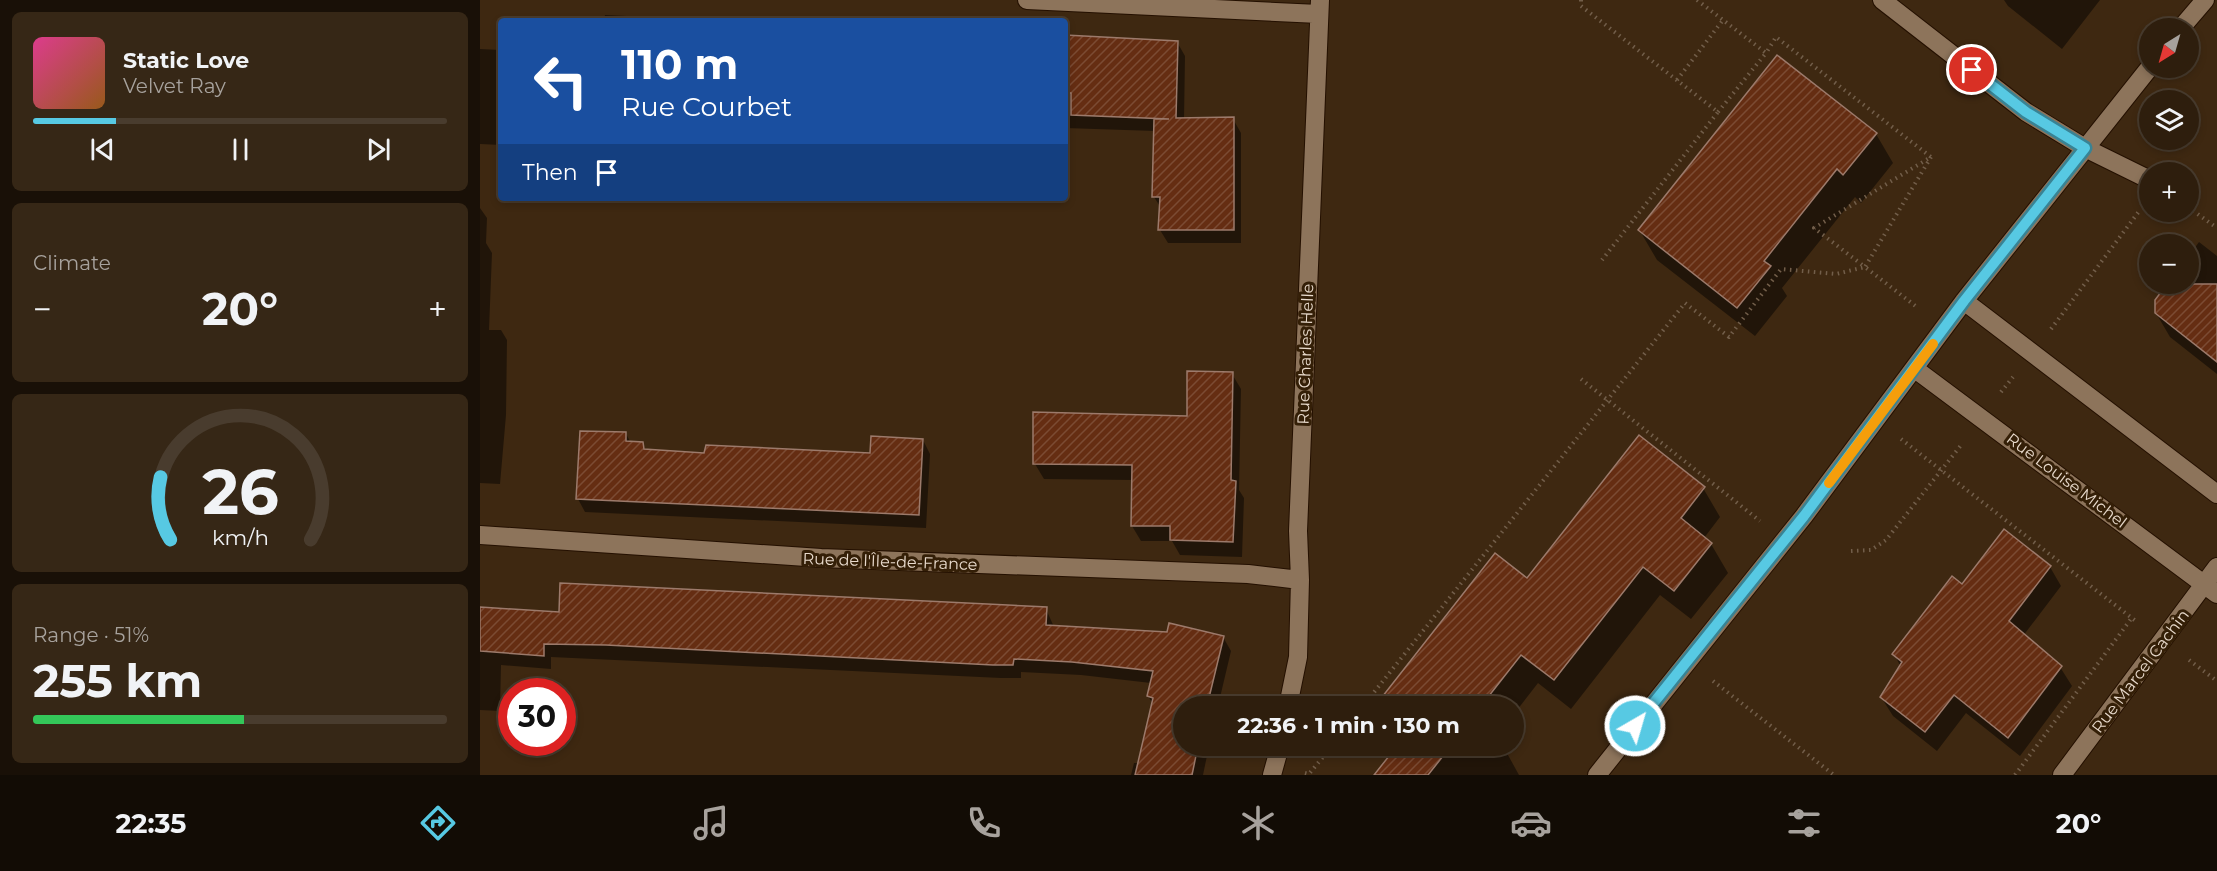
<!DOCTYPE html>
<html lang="en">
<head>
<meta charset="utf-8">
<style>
	:root { --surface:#2e1e0d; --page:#362716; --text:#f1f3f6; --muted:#a7a29d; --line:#493c2e; --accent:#57c9e3 }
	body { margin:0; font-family:Montserrat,sans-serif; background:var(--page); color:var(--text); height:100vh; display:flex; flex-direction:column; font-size:22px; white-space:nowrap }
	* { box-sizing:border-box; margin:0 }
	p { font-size:20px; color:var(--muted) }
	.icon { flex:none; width:33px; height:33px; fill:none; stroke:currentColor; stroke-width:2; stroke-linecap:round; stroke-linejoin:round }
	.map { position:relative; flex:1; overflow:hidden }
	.details { display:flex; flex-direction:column; gap:12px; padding:12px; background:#191007; width:480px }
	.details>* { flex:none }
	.banner { position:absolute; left:18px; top:18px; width:570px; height:183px; border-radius:6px; box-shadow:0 3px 9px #0003,0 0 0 2px var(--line); background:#1a4fa0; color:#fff; overflow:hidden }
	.needle { width:39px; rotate:217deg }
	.fabs { position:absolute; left:1659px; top:18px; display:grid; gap:12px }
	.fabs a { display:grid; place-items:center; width:60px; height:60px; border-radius:50%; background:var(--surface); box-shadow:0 3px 9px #0003,0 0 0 2px var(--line); font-size:30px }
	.speed { position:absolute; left:18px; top:678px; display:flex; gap:12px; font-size:30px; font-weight:700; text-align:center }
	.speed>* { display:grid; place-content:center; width:78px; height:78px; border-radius:50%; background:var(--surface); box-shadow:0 3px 9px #0003,0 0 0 2px var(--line); line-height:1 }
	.speed .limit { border:9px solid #d22; background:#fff; color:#111 }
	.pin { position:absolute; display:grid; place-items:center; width:51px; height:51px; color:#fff; margin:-26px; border:3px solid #fff; border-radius:50%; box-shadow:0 2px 6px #0007 }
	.me { position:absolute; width:66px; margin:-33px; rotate:38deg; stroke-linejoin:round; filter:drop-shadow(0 0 4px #0008) }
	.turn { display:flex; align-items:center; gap:21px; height:126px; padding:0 24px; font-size:27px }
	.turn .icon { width:78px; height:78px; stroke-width:2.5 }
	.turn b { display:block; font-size:42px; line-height:51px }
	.then { display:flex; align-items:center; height:57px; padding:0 24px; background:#0003; gap:12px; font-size:22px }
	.big { font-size:45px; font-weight:700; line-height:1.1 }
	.details .card { flex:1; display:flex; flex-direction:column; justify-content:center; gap:9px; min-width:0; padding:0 21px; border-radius:9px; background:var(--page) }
	.details .dial { align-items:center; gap:0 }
	.dial svg { height:156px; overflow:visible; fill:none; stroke:var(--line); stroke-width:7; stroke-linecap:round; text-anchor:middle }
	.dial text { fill:var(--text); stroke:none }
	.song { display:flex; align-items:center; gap:18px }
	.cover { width:72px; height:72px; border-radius:9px; background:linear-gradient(135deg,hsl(330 70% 55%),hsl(30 70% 35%)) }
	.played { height:6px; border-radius:3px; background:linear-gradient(90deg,var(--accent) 20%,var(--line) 20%) }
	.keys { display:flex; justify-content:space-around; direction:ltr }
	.heat { display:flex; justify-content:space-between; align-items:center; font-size:33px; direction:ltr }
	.charge { height:9px; border-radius:4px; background:linear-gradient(90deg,#34c759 51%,var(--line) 0) }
	.trip { position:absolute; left:693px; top:696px; width:351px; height:60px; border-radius:30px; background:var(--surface); box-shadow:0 3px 9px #0003,0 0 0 2px var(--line); font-weight:700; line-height:60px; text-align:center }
	.dock { display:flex; height:96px; justify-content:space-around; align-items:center; background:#120c05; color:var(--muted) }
	.dock .icon { width:42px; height:42px }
	.dock .selected { color:var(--accent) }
	.dock b { font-size:27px; color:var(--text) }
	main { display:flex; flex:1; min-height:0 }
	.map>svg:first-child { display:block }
</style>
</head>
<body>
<main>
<section class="details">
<div class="card">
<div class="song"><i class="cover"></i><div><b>Static Love</b><p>Velvet Ray</p></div></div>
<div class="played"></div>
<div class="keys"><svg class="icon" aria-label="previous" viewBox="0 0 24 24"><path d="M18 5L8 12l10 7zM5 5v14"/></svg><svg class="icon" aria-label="pause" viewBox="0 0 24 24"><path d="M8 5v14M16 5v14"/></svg><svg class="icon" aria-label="next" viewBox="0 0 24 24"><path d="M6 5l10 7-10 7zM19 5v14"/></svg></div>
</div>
<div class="card"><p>Climate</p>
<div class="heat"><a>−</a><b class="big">20°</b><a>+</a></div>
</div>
<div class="card dial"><svg viewBox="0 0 100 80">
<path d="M14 69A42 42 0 1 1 86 69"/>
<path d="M14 69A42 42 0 0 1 9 37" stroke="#57c9e3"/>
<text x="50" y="56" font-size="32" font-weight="700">26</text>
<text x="50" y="72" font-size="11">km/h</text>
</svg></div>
<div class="card"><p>Range · 51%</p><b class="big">255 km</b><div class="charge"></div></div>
</section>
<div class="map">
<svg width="1737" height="775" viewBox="0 0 1737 775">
	<defs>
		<pattern id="building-hatch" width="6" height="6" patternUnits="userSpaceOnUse" patternTransform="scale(1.5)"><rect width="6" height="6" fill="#652d12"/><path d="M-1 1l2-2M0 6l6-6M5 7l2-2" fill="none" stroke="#7b4b33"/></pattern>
	</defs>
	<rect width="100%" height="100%" fill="#3e2811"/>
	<!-- shadow -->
	<path fill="#0007" d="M1524,0H1620L1582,49L1528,6Z
		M125,15L255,21H124Z
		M585,37L697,42L705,56L704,120L753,119L761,133V243H688L680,230L681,208L674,197L675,131L585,128Z
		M0,49L21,50V145L0,144Z
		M1396,134L1413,163L1381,203L1375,197L1302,288L1307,296L1275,336L1177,260L1160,231Z
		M0,208L7,218L6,243L12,253L9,330H21L27,340L26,415L20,484L0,483Z
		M1719,242L1737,256V374L1690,337L1676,313V300L1689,284H1708V257Z
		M752,374L761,389L759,490L764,498L762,557L700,555L692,541H661L652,526L653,480L564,479L555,464L708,418Z
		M146,434L151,443L162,444L166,451L226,454H391L443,440L450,454L446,528L105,512L98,499Z
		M1223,488L1240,517L1224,538L1231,544L1248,573L1211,619L1180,595L1091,709L1058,683L1034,714V706H897L1015,555L1048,580Z
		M1524,531L1570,567L1581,586L1543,636L1580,667L1592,686L1540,756L1486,713L1457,751L1413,716L1401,697L1421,667L1414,654L1483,586Z
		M0,609L80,613L566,609L574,627L743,637L751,651L738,706H704V746H729L723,775H651L654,763H659L673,704L668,696L671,683L601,675L541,672V678H521L71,657V669L21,665L20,711L0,710Z
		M909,746H1023L1039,775H896L915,750Z"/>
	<!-- building -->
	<path fill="url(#building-hatch)" stroke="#9c7a6b" stroke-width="1.5" d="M585,35L698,41L696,118L754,117V230H678L680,197H672L674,119H689L591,115V93H585Z
		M1297,55L1397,133L1363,175L1357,169L1284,261L1291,266L1257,308L1158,230Z
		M1687,284H1737V362L1675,313V300Z
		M707,371L753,372L751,480L756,481L753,542L690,540V526H651L652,465L553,464V412L707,416Z
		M100,431L146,432V441L163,442L164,449L224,453L226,445L390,453L391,436L443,439L439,515L96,499Z
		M1159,435L1225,487L1201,518L1232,543L1194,591L1163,567L1074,680L1041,655L1001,706H895L1015,553L1047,578Z
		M1524,529L1571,566L1529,621L1582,666L1528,738L1474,695L1445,732L1400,697L1422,662L1412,654L1472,576L1482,584Z
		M80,583L567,607L566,625L687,632L689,623L744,636L727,706H704V746H718L712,775H655L673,698L667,696L673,671L592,662L534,659L533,665H513L126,645L64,644V656L0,651V607L79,612Z
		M917,746H971L948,775H894Z"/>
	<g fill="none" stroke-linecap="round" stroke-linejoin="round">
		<defs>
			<path id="minor" d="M547,0L839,14
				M1402,0L1546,112L1605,148L1670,180
				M1701,28L1725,0
				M1484,301L1737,494
				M1435,369L1737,594
				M0,535L341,558L768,574L820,580
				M808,706L818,657L820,580L818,531L840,0
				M792,775L800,746
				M1117,775L1324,516L1484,301L1670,67
				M1582,775L1737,567"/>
		</defs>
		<!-- minor casing -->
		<use href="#minor" stroke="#241000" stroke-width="20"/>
		<!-- path -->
		<path stroke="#725e4a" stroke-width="4" stroke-dasharray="1.5 4.5" stroke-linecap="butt" d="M1101,0V6L1238,112L1122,260
			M1217,0L1286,53L1296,37L1451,157
			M1197,80L1243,20
			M1238,112L1286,53
			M1451,157L1385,267L1334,228Z
			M1708,207L1737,228
			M1571,329L1660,210
			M1101,379L1280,521
			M1521,392L1533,377
			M1421,439L1657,622
			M1371,551L1391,550L1406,540L1482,444
			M1709,660L1737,681
			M1233,681L1354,775
			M883,706L1205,303L1249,337L1301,269L1356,274L1385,267L1438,308
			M825,773L829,774L852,746
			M1535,775L1651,619"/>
		<!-- minor -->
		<use href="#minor" stroke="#8d745b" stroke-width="18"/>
	</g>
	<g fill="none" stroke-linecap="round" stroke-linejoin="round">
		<defs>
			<path id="route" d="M1155,726L1324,516L1484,301L1605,148L1546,112L1492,70"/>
		</defs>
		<!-- route casing -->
		<use href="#route" stroke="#398394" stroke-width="15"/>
		<!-- route -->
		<use href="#route" stroke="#57c9e3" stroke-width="10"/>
		<!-- slow -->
		<path stroke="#f59e0b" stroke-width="10" d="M1349,483L1453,344"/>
	</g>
	<g text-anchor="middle" stroke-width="6" stroke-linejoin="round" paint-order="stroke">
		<!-- street labels -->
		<g font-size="16" fill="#e8dacc" stroke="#341f07">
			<text transform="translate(825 354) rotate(-88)" y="6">Rue Charles Helle</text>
			<text transform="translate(1587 480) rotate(37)" y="6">Rue Louise Michel</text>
			<text transform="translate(410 561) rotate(2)" y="6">Rue de l'Île-de-France</text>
			<text transform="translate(1660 671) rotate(-53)" y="6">Rue Marcel Cachin</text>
		</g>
	</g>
</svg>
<div class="fabs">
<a><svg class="needle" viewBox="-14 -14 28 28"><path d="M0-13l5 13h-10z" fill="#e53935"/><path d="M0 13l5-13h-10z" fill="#a7a29d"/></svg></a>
<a><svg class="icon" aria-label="layers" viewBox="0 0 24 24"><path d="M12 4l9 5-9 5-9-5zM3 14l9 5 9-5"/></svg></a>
<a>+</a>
<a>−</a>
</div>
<div class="speed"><div class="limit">30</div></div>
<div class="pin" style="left:1492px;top:70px;background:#d93025"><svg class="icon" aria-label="arrive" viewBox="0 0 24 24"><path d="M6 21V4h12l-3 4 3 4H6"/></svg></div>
<svg class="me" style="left:1155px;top:726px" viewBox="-20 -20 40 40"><circle r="17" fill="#57c9e3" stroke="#fff" stroke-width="3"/><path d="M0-11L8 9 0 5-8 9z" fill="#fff"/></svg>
<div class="trip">22:36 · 1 min · 130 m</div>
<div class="banner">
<div class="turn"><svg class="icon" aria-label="left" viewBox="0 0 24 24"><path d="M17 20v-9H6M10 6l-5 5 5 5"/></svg><div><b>110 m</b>Rue Courbet</div></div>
<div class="then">Then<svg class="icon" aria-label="arrive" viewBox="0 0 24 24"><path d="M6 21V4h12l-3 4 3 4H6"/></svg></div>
</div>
</div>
</main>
<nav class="dock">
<b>22:35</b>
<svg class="icon selected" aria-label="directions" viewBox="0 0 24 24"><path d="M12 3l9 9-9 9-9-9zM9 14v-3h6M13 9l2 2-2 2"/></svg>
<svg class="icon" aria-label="music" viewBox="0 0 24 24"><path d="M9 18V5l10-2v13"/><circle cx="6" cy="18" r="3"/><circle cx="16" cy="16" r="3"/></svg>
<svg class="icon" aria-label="phone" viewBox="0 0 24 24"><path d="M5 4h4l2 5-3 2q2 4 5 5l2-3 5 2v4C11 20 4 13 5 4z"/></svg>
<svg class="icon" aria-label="climate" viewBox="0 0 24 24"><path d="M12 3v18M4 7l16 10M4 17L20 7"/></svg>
<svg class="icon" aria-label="car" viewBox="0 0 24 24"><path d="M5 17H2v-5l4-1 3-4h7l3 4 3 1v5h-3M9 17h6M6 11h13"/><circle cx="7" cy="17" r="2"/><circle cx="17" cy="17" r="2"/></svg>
<svg class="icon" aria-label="filters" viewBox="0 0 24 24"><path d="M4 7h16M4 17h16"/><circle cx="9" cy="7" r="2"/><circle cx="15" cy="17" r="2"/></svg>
<b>20°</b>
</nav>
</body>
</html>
